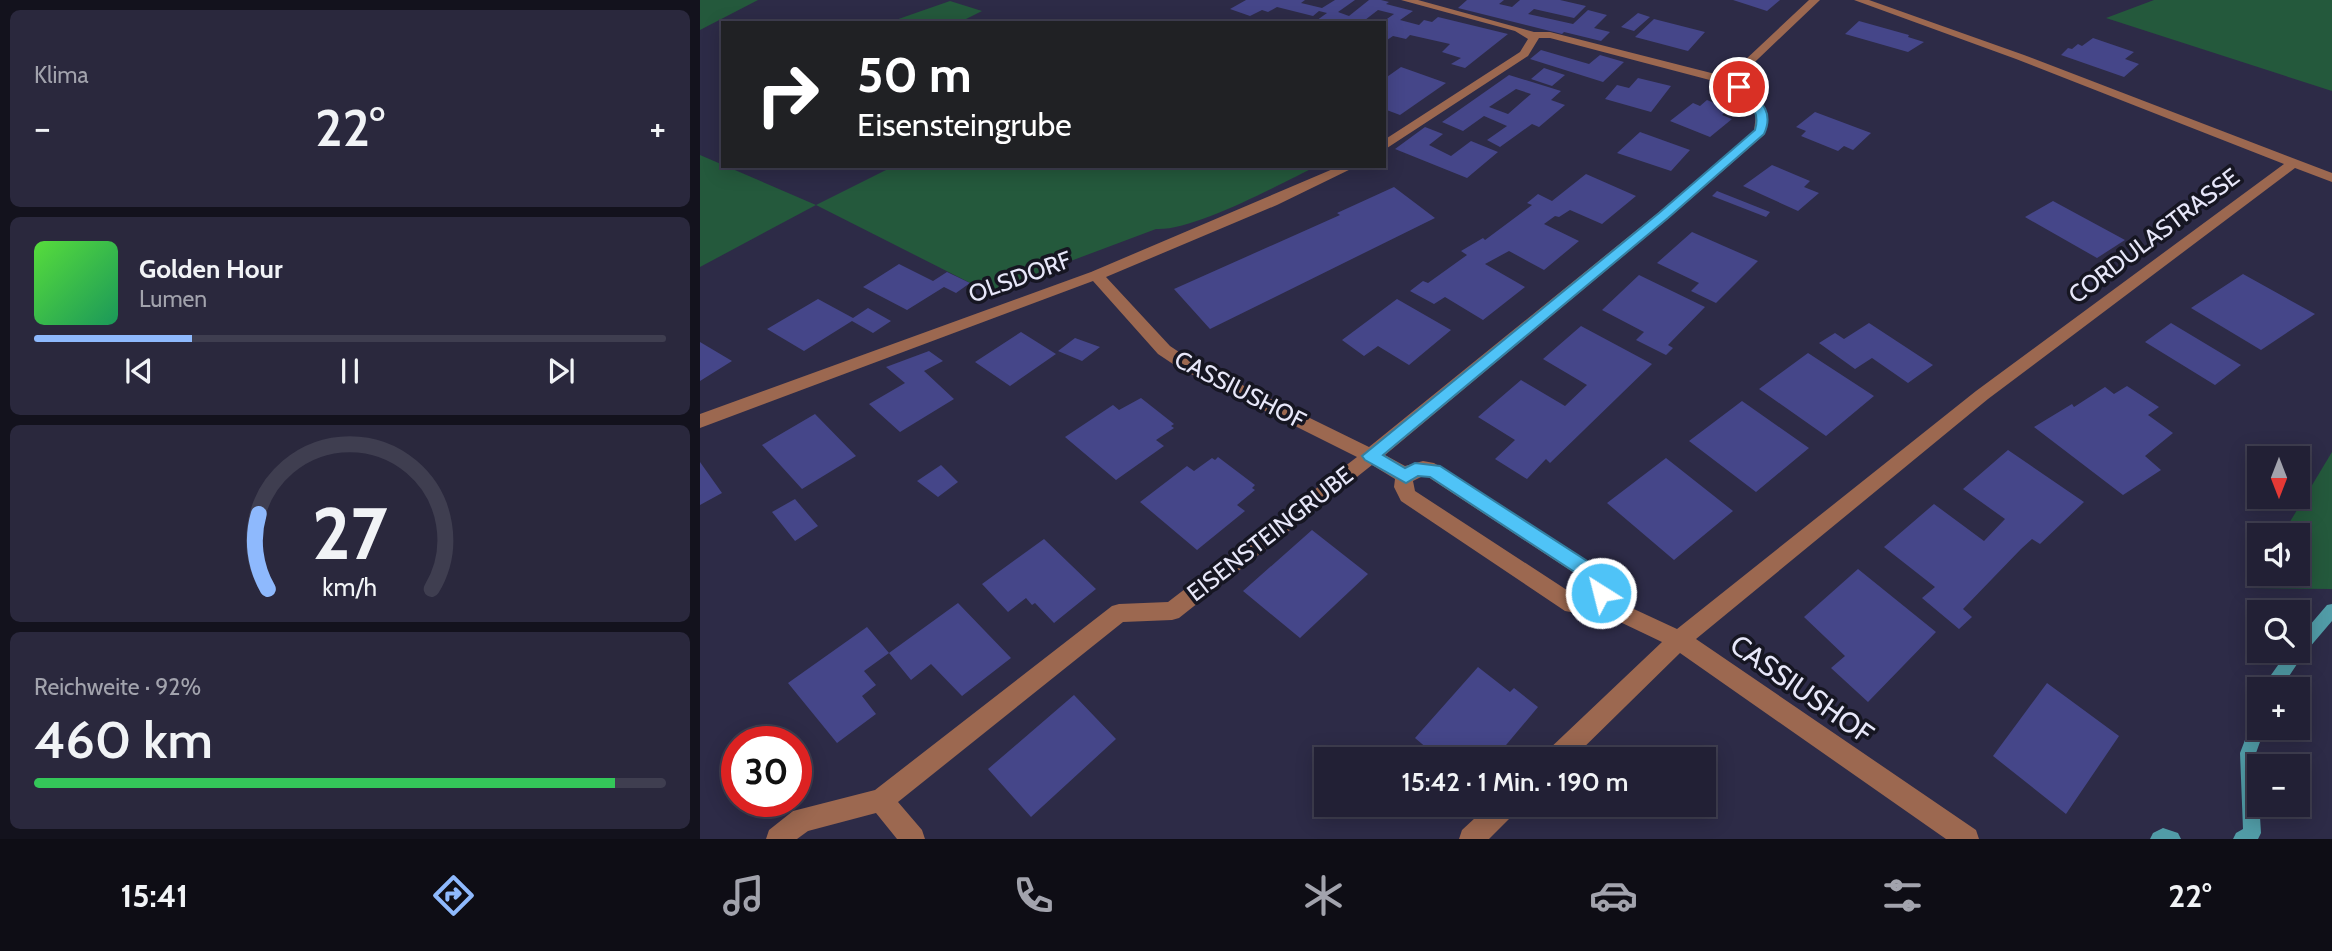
<!DOCTYPE html>
<html lang="de">
<head>
<meta charset="utf-8">
<style>
	:root { --surface:#222035; --page:#2a283d; --text:#f1f3f6; --muted:#a2a3ad; --line:#3f3e50; --accent:#8eb9fd }
	body { margin:0; font-family:Cabin,sans-serif; background:var(--page); color:var(--text); height:100vh; display:flex; flex-direction:column; font-size:26px; white-space:nowrap }
	* { box-sizing:border-box; margin:0 }
	p { font-size:23px; color:var(--muted) }
	.icon { flex:none; width:38px; height:38px; fill:none; stroke:currentColor; stroke-width:2; stroke-linecap:round; stroke-linejoin:round }
	.map { position:relative; flex:1; overflow:hidden }
	.side { display:flex; flex-direction:column; gap:10px; padding:10px; background:#13121d; width:700px }
	.side>* { flex:none }
	.guide { position:absolute; left:21px; top:21px; width:665px; height:147px; border-radius:0px; box-shadow:0 4px 18px #0003,0 0 0 2px var(--line); background:#202124; color:#fff; overflow:hidden }
	.needle { width:46px; rotate:180deg }
	.buttons { position:absolute; left:1547px; top:446px; display:grid; gap:14px }
	.buttons a { display:grid; place-items:center; width:63px; height:63px; border-radius:0px; background:var(--surface); box-shadow:0 4px 18px #0003,0 0 0 2px var(--line); font-size:35px }
	.speed { position:absolute; left:21px; top:726px; display:flex; gap:14px; font-size:35px; font-weight:700; text-align:center }
	.speed>* { display:grid; place-content:center; width:91px; height:91px; border-radius:50%; background:var(--surface); box-shadow:0 4px 18px #0003,0 0 0 2px var(--line); line-height:1 }
	.speed .limit { border:10px solid #d22; background:#fff; color:#111 }
	.pin { position:absolute; display:grid; place-items:center; width:60px; height:60px; color:#fff; margin:-30px; border:4px solid #fff; border-radius:50%; box-shadow:0 2px 7px #0007 }
	.me { position:absolute; width:77px; margin:-38px; rotate:324deg; stroke-linejoin:round; filter:drop-shadow(0 0 5px #0008) }
	.turn { display:flex; align-items:center; gap:24px; height:147px; padding:0 21px; font-size:32px }
	.turn .icon { width:91px; height:91px; stroke-width:2.5 }
	.turn b { display:block; font-size:49px; line-height:60px }
	.big { font-size:52px; font-weight:600; line-height:1.1 }
	.side .widget { flex:1; display:flex; flex-direction:column; justify-content:center; gap:10px; min-width:0; padding:0 24px; border-radius:10px; background:var(--page) }
	.side .dial { align-items:center; gap:0 }
	.dial svg { height:182px; overflow:visible; fill:none; stroke:var(--line); stroke-width:7; stroke-linecap:round; text-anchor:middle }
	.dial text { fill:var(--text); stroke:none }
	.song { display:flex; align-items:center; gap:21px }
	.cover { width:84px; height:84px; border-radius:10px; background:linear-gradient(135deg,hsl(110 70% 55%),hsl(150 70% 35%)) }
	.played { height:7px; border-radius:4px; background:linear-gradient(90deg,var(--accent) 25%,var(--line) 25%) }
	.keys { display:flex; justify-content:space-around; direction:ltr }
	.heat { display:flex; justify-content:space-between; align-items:center; font-size:38px; direction:ltr }
	.charge { height:10px; border-radius:5px; background:linear-gradient(90deg,#34c759 92%,var(--line) 0) }
	.trip { position:absolute; left:614px; top:747px; width:402px; height:70px; border-radius:0px; background:var(--surface); box-shadow:0 4px 18px #0003,0 0 0 2px var(--line); font-weight:600; line-height:70px; text-align:center }
	.tab-bar { display:flex; height:112px; justify-content:space-around; align-items:center; background:#0e0d15; color:var(--muted) }
	.tab-bar .icon { width:49px; height:49px }
	.tab-bar .selected { color:var(--accent) }
	.tab-bar b { font-size:32px; color:var(--text) }
	main { display:flex; flex:1; min-height:0 }
	.map>svg:first-child { display:block }
</style>
</head>
<body>
<main>
<section class="side">
<div class="widget"><p>Klima</p>
<div class="heat"><a>−</a><b class="big">22°</b><a>+</a></div>
</div>
<div class="widget">
<div class="song"><i class="cover"></i><div><b>Golden Hour</b><p>Lumen</p></div></div>
<div class="played"></div>
<div class="keys"><svg class="icon" aria-label="previous" viewBox="0 0 24 24"><path d="M18 5L8 12l10 7zM5 5v14"/></svg><svg class="icon" aria-label="pause" viewBox="0 0 24 24"><path d="M8 5v14M16 5v14"/></svg><svg class="icon" aria-label="next" viewBox="0 0 24 24"><path d="M6 5l10 7-10 7zM19 5v14"/></svg></div>
</div>
<div class="widget dial"><svg viewBox="0 0 100 80">
<path d="M14 69A42 42 0 1 1 86 69"/>
<path d="M14 69A42 42 0 0 1 10 36" stroke="#8eb9fd"/>
<text x="50" y="56" font-size="32" font-weight="700">27</text>
<text x="50" y="72" font-size="11">km/h</text>
</svg></div>
<div class="widget"><p>Reichweite · 92%</p><b class="big">460 km</b><div class="charge"></div></div>
</section>
<div class="map">
<svg width="1632" height="839" viewBox="0 0 1632 839">
	<rect width="100%" height="100%" fill="#2d2b47"/>
	<!-- green -->
	<path fill="#24593c" d="M0,0H58L0,30Z
		M1454,0H1632V91L1406,18Z
		M250,1L282,11L258,23H187Z
		M0,155L116,205L194,166H617C580,184 494,231 456,229L320,280L313,288L294,295L116,205L0,267Z
		M1632,452V589L1551,588L1559,574H1598V536L1582,535Z"/>
	<g fill="none" stroke-linecap="round" stroke-linejoin="round">
		<!-- stream -->
		<path fill="#519ca7" fill-rule="evenodd" d="M1632,604V621L1603,655L1580,690H1565L1571,675L1588,651H1598V639L1627,605Z
			M1559,716V728H1565L1556,753L1561,833L1558,839H1533L1536,833L1543,829L1540,753L1553,719Z
			M1463,828L1478,833L1481,839H1450L1453,833Z"/>
	</g>
	<!-- building -->
	<path fill="#454689" fill-rule="evenodd" d="M546,0H605L601,3L622,8L635,0H655L638,12L649,16L669,0H681L689,2L686,4L713,11L700,20L719,25L724,20L732,22L738,17L808,34L765,68L751,64L761,58L742,52L750,44L710,35L706,39L693,36L684,42V21L694,14L678,10L665,20L673,23H613L627,13L619,11L613,16L577,7L568,12L562,10L550,16L530,9Z
		M767,0H804L799,4L812,7L820,0H860L886,6L874,18L834,9L828,14L873,24L888,10L907,15L894,28L910,32L901,41L864,32L862,34L758,8Z
		M1033,0H1080L1067,11Z
		M938,13L950,17L934,31L921,27Z
		M954,19L1005,32L988,51L935,37Z
		M1159,21L1209,35L1208,37L1224,42L1208,52L1145,34Z
		M1393,38L1434,52L1425,59L1439,64L1424,77L1361,55L1368,48L1372,49L1378,44L1382,46Z
		M841,50L889,64L900,55L924,62L903,82L830,59Z
		M701,67L746,83L700,115L684,109V79Z
		M844,68L865,75L852,86L831,79Z
		M809,75L861,91L851,100L865,105L839,127L832,124L800,147L787,140L807,126L784,116L763,131L742,122ZM816,89L831,94L808,114L789,107Z
		M938,78L971,86L951,112L905,99L917,85L929,88Z
		M1007,100L1029,109L1022,115L1032,119L1010,137L970,121L993,103L1000,106Z
		M1115,112L1171,133L1153,150L1144,146L1138,151L1101,136L1106,131L1096,127Z
		M725,127L743,134L729,145L751,156L771,141L798,152L767,178L695,149Z
		M940,132L990,150L971,171L917,153Z
		M1072,165L1110,181L1104,187L1119,193L1098,211L1043,186Z
		M886,174L936,196L902,224L870,210L859,217L855,216L844,224L879,241L844,270L809,251L785,264L825,287L783,320L745,297L734,304L710,291L723,281L728,283L767,255L761,251L783,238L785,240L832,205L827,203L838,194L852,201Z
		M694,187L735,218L510,329L474,289L640,215L637,213Z
		M1017,191L1070,212L1066,217L1012,196Z
		M1353,201L1425,240L1397,258L1325,217Z
		M992,232L1058,261L1016,303L991,291L999,283L957,263Z
		M199,264L233,281L247,272L270,283L256,293L244,287L207,310L163,287Z
		M1543,274L1615,314L1561,350L1491,308Z
		M939,275L1005,307L968,345L973,348L966,355L936,340L944,332L902,310Z
		M118,299L153,318L168,308L191,321L173,333L152,321L104,351L67,329Z
		M697,299L751,330L709,365L678,346L664,356L642,340Z
		M1169,323L1233,365L1208,383L1172,358L1155,369L1119,343L1135,333L1144,339Z
		M1471,323L1541,365L1515,385L1445,342Z
		M881,326L952,364L850,463L846,459L827,479L795,459L815,440L778,417L821,380L865,406L887,385L843,359Z
		M321,332L356,354L310,386L275,362Z
		M375,338L400,347L382,361L358,351Z
		M0,342L32,361L0,381Z
		M229,351L243,361L224,371L254,399L200,432L169,404L205,383L186,367Z
		M1108,353L1174,396L1126,436L1059,389Z
		M1427,386L1459,407L1448,415L1473,433L1445,456L1461,470L1423,495L1334,427L1372,404L1374,407L1405,387L1414,394Z
		M441,398L474,424L471,426L474,428L456,440L464,446L416,480L365,437L413,405L419,410Z
		M1042,401L1109,448L1056,492L989,441Z
		M115,414L156,456L102,489L62,445Z
		M1308,450L1384,502L1340,544L1332,539L1321,549L1263,609L1272,617L1259,629L1222,598L1235,587L1184,547L1234,504L1284,541L1305,519L1263,489Z
		M518,457L555,485L552,488L555,490L537,505L545,511L497,550L440,502L487,466L494,471L512,458L515,460Z
		M966,458L1033,511L974,560L907,503Z
		M0,462L22,493L0,505Z
		M241,465L258,482L238,497L217,481Z
		M95,499L118,526L95,541L72,512Z
		M612,530L668,574L600,638L543,591Z
		M344,539L396,589L354,623L335,603L332,605L326,598L308,612L282,584Z
		M1158,569L1236,632L1168,702L1131,668L1145,656L1104,617Z
		M258,603L311,658L262,696L231,664L211,680L189,653Z
		M167,627L189,653L164,671L176,685L162,696L176,714L137,743L88,683Z
		M778,667L810,692L814,688L838,707L801,751L798,749L789,760H741L715,738Z
		M1347,683L1419,736L1366,814L1293,756Z
		M374,695L416,739L331,817L288,769Z"/>
	<g fill="none" stroke-linecap="round" stroke-linejoin="round">
		<!-- minor -->
		<path fill="#9c6850" fill-rule="evenodd" d="M701,0H718L834,32H850L1027,77L1109,0H1120L1036,80C1057,93 1076,109 1064,135L969,218L685,455L705,466L723,461L734,463L902,570L911,587L908,597L977,629L1276,391L1584,164L1316,59L1154,0H1169L1324,55L1632,173V182L1595,168L1288,399L996,639L1276,830L1279,839H1246L980,653L871,760H843L846,752L962,642L897,611L887,615L865,611L701,501L694,487L695,479L672,465L479,618L472,620L423,622L198,802L222,830L225,839H197L176,813L108,831L97,839H66L69,830L93,811L175,790L412,606L419,604L468,602L657,457L479,368L458,354L393,281L0,428V414L391,272L640,166H657L577,205L406,277L470,346L491,360L669,447L959,212L1054,131L1056,114L1051,103L1025,84L850,38H839L828,56L684,150V140L820,52L828,39L815,31ZM725,475L888,582L891,587L888,595L876,596L715,491L713,481Z
			M789,805H819L815,813L789,839H759L762,830Z"/>
	</g>
	<!-- route -->
	<path fill="#4fc3f7" stroke="#337fa1" stroke-width="2" d="M1035,85H1043C1059,100 1075,110 1064,134L968,218L683,455L705,468L715,463L740,466L901,570L910,587L907,598L901,601L894,598L888,581L730,477L718,476L706,483L665,460L662,456L959,213L1055,130C1061,110 1049,103 1035,89Z"/>
	<g text-anchor="middle" stroke-width="7" stroke-linejoin="round" paint-order="stroke">
		<!-- street labels -->
		<g font-size="24" fill="#e7e7f9" stroke="#161622">
			<text transform="translate(1454 236) rotate(-37)" y="8">CORDULASTRASSE</text>
			<text transform="translate(320 277) rotate(-20)" y="8">OLSDORF</text>
			<text transform="translate(540 390) rotate(27)" y="8">CASSIUSHOF</text>
			<text transform="translate(570 534) rotate(-38)" y="8">EISENSTEINGRUBE</text>
		</g>
		<!-- near-street labels -->
		<g font-size="28" fill="#e7e7f9" stroke="#161622">
			<text transform="translate(1102 689) rotate(35)" y="10">CASSIUSHOF</text>
		</g>
	</g>
</svg>
<div class="buttons">
<a><svg class="needle" viewBox="-14 -14 28 28"><path d="M0-13l5 13h-10z" fill="#e53935"/><path d="M0 13l5-13h-10z" fill="#a2a3ad"/></svg></a>
<a><svg class="icon" aria-label="sound" viewBox="0 0 24 24"><path d="M4 9h4l5-4v14l-5-4H4zM17 9q2 3 0 6"/></svg></a>
<a><svg class="icon" aria-label="search" viewBox="0 0 24 24"><circle cx="10" cy="10" r="6"/><path d="M15 15l6 6"/></svg></a>
<a>+</a>
<a>−</a>
</div>
<div class="speed"><div class="limit">30</div></div>
<div class="pin" style="left:1039px;top:87px;background:#d93025"><svg class="icon" aria-label="arrive" viewBox="0 0 24 24"><path d="M6 21V4h12l-3 4 3 4H6"/></svg></div>
<svg class="me" style="left:901px;top:593px" viewBox="-20 -20 40 40"><circle r="17" fill="#4fc3f7" stroke="#fff" stroke-width="3"/><path d="M0-11L8 9 0 5-8 9z" fill="#fff"/></svg>
<div class="trip">15:42 · 1 Min. · 190 m</div>
<div class="guide">
<div class="turn"><svg class="icon" aria-label="right" viewBox="0 0 24 24"><path d="M7 20v-9h11M14 6l5 5-5 5"/></svg><div><b>50 m</b>Eisensteingrube</div></div>
</div>
</div>
</main>
<nav class="tab-bar">
<b>15:41</b>
<svg class="icon selected" aria-label="directions" viewBox="0 0 24 24"><path d="M12 3l9 9-9 9-9-9zM9 14v-3h6M13 9l2 2-2 2"/></svg>
<svg class="icon" aria-label="music" viewBox="0 0 24 24"><path d="M9 18V5l10-2v13"/><circle cx="6" cy="18" r="3"/><circle cx="16" cy="16" r="3"/></svg>
<svg class="icon" aria-label="phone" viewBox="0 0 24 24"><path d="M5 4h4l2 5-3 2q2 4 5 5l2-3 5 2v4C11 20 4 13 5 4z"/></svg>
<svg class="icon" aria-label="climate" viewBox="0 0 24 24"><path d="M12 3v18M4 7l16 10M4 17L20 7"/></svg>
<svg class="icon" aria-label="car" viewBox="0 0 24 24"><path d="M5 17H2v-5l4-1 3-4h7l3 4 3 1v5h-3M9 17h6M6 11h13"/><circle cx="7" cy="17" r="2"/><circle cx="17" cy="17" r="2"/></svg>
<svg class="icon" aria-label="filters" viewBox="0 0 24 24"><path d="M4 7h16M4 17h16"/><circle cx="9" cy="7" r="2"/><circle cx="15" cy="17" r="2"/></svg>
<b>22°</b>
</nav>
</body>
</html>
